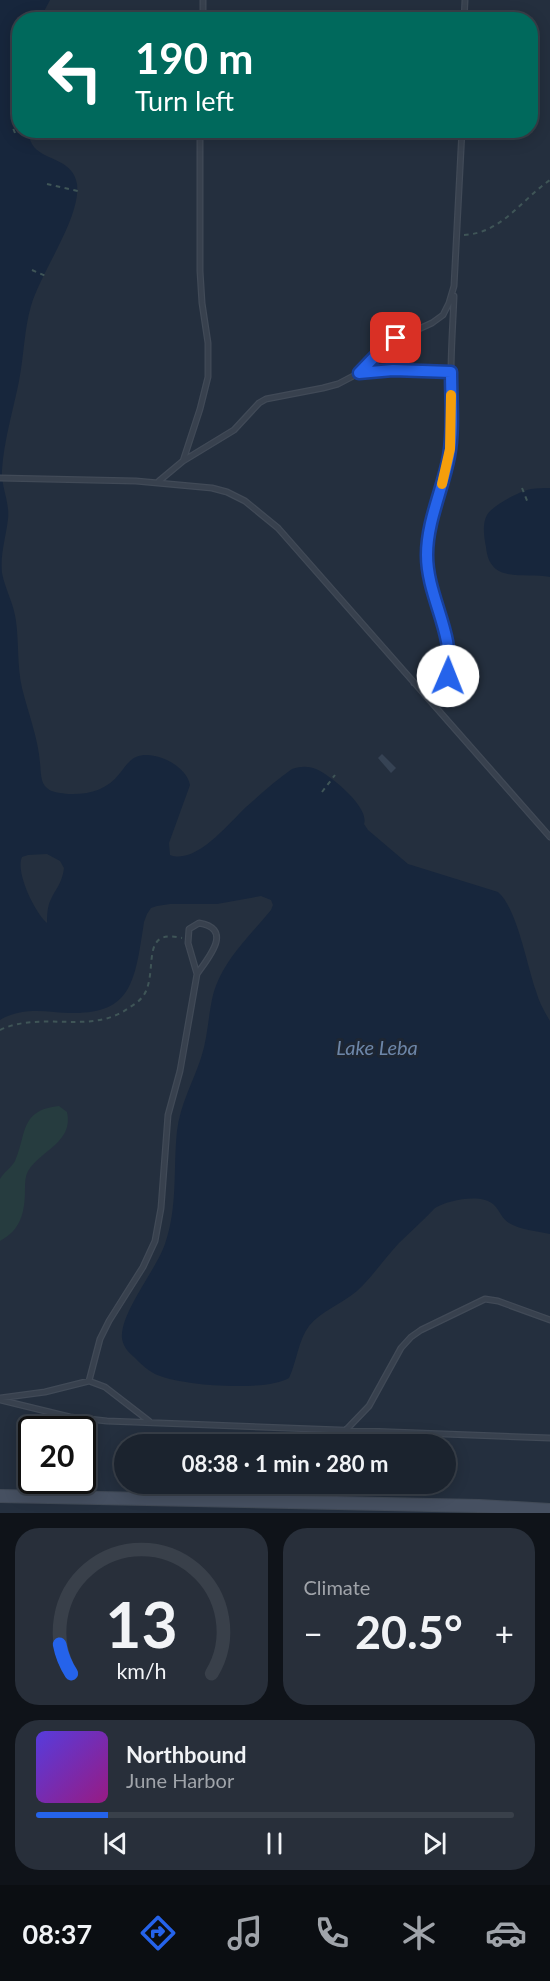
<!DOCTYPE html>
<html lang="en">
<head>
<meta charset="utf-8">
<style>
	:root { --surface:#1b232e; --page:#282f3a; --text:#f1f3f6; --muted:#a0a4aa; --line:#39404a; --accent:#2563eb }
	body { margin:0; font-family:Lato,sans-serif; background:var(--page); color:var(--text); height:100vh; display:flex; flex-direction:column; font-size:22px; white-space:nowrap }
	* { box-sizing:border-box; margin:0 }
	p { font-size:20px; color:var(--muted) }
	.icon { flex:none; width:33px; height:33px; fill:none; stroke:currentColor; stroke-width:2; stroke-linecap:round; stroke-linejoin:round }
	.map { position:relative; height:1513px; overflow:hidden }
	.side { display:flex; flex-direction:column; gap:15px; padding:15px; background:#0f1319; flex:1 }
	.side>* { flex:none }
	.banner { position:absolute; left:12px; top:12px; width:526px; height:126px; border-radius:24px; box-shadow:0 3px 15px #0003,0 0 0 2px var(--line); background:#00695c; color:#fff; overflow:hidden }
	.speed { position:absolute; left:18px; top:1416px; display:flex; gap:12px; font-size:30px; font-weight:700; text-align:center }
	.speed>* { display:grid; place-content:center; width:78px; height:78px; border-radius:50%; background:var(--surface); box-shadow:0 3px 15px #0003,0 0 0 2px var(--line); line-height:1 }
	.speed .limit { border:3px solid #111; border-radius:9px; background:#fff; color:#111 }
	.pin { position:absolute; display:grid; place-items:center; width:51px; height:51px; color:#fff; margin:-26px; border-radius:12px; box-shadow:0 3px 9px #0006 }
	.me { position:absolute; width:66px; margin:-33px; rotate:1deg; stroke-linejoin:round; filter:drop-shadow(0 0 4px #0008) }
	.turn { display:flex; align-items:center; gap:21px; height:126px; padding:0 24px; font-size:27px }
	.turn .icon { width:78px; height:78px; stroke-width:2.5 }
	.turn b { display:block; font-size:42px; line-height:51px }
	.big { font-size:45px; font-weight:700; line-height:1.1 }
	.side .card { flex:1; display:flex; flex-direction:column; justify-content:center; gap:9px; min-width:0; padding:0 21px; border-radius:24px; background:var(--page) }
	.side .dial { align-items:center; gap:0 }
	.dial svg { height:156px; overflow:visible; fill:none; stroke:var(--line); stroke-width:7; stroke-linecap:round; text-anchor:middle }
	.dial text { fill:var(--text); stroke:none }
	.song { display:flex; align-items:center; gap:18px }
	.cover { width:72px; height:72px; border-radius:9px; background:linear-gradient(135deg,hsl(250 70% 55%),hsl(310 70% 35%)) }
	.played { height:6px; border-radius:3px; background:linear-gradient(90deg,var(--accent) 15%,var(--line) 15%) }
	.keys { display:flex; justify-content:space-around; direction:ltr }
	.heat { display:flex; justify-content:space-between; align-items:center; font-size:33px; direction:ltr }
	.side .tiles { flex:1; display:grid; gap:15px; grid-template-columns:1fr 1fr }
	.card:last-child { grid-column:span 2 }
	.trip { position:absolute; left:114px; top:1434px; width:342px; height:60px; border-radius:30px; background:var(--surface); box-shadow:0 3px 15px #0003,0 0 0 2px var(--line); font-weight:700; line-height:60px; text-align:center }
	.dock { display:flex; height:96px; justify-content:space-around; align-items:center; background:#0b0e12; color:var(--muted) }
	.dock .icon { width:42px; height:42px }
	.dock .selected { color:var(--accent) }
	.dock b { font-size:27px; color:var(--text) }
	.map>svg:first-child { display:block }
</style>
</head>
<body>
<div class="map">
<svg width="550" height="1513" viewBox="0 0 550 1513">
	<rect width="100%" height="100%" fill="#242f3e"/>
	<!-- green -->
	<path fill="#263c3f" d="M59,1106L67,1112C74,1142 41,1150 28,1171C25,1177 25,1183 25,1189C25,1212 21,1230 0,1241V1179C4,1172 11,1168 15,1161C27,1135 19,1110 59,1106Z"/>
	<!-- water -->
	<path fill="#17263c" fill-rule="evenodd" d="M0,0H50L40,19L20,20V130L28,131C29,136 30,142 34,147C46,161 73,159 77,184C81,218 41,271 31,306C24,330 24,356 19,381C13,411 4,440 2,470C1,487 10,502 8,519C6,537 0,554 2,573C5,589 14,604 16,621C19,643 17,666 22,688C28,713 38,737 40,763C41,770 40,783 47,788C52,793 62,793 68,794C89,795 107,790 120,773C125,767 129,760 136,757C154,749 187,766 190,785L169,843L170,855C196,865 229,823 246,807C261,794 276,780 292,769C301,766 308,766 316,769C330,775 370,807 364,824L368,830L408,864L498,892C517,908 527,966 536,991C539,1002 544,1011 550,1021V1234C537,1231 520,1230 509,1223C502,1219 500,1211 494,1205C482,1193 448,1200 435,1208C424,1220 411,1231 399,1243C384,1259 373,1276 357,1291C342,1304 321,1311 309,1326C298,1341 297,1361 289,1378C266,1392 180,1386 155,1374C147,1370 140,1363 134,1357C128,1352 123,1346 122,1338C120,1313 156,1270 165,1244C178,1207 173,1169 177,1131C180,1105 193,1082 201,1058C208,1037 208,1016 213,995C223,960 249,937 271,910L273,905L271,900L261,896L217,904H170L157,906L151,908L147,914L144,922C134,988 131,1019 54,1012C36,1010 16,1010 0,1020ZM47,854L60,861L64,868C62,885 54,890 49,904C47,911 47,917 47,923C35,913 15,872 22,857L28,855Z
		M550,488V577C535,574 512,578 499,571C490,566 487,557 486,547C484,537 482,524 487,515C493,505 520,491 531,489C537,488 544,488 550,488Z"/>
	<!-- building -->
	<path fill="#364354" d="M382,754L396,768L391,773L378,758Z"/>
	<g fill="none" stroke-linecap="round" stroke-linejoin="round">
		<defs>
			<path id="lane" d="M203,20V0
				M464,20L465,0
				M361,372L393,370L451,372
				M183,461L234,430L259,403L266,399L323,388L338,384L359,373L390,342L432,323L443,315L449,303L454,286L462,130
				M0,478L136,481L212,488L227,492L245,501L278,528L550,837
				M159,481L183,461L200,409L208,377V343L202,303L200,271V130
				M414,683C426,688 444,692 448,675C459,634 427,596 427,555C427,519 446,487 450,452C453,426 451,400 451,374C451,348 453,322 454,296
				M199,923C234,929 208,958 197,974L188,943L189,929Z
				M89,1381L100,1339L109,1321L143,1267L155,1241L161,1208L168,1115L180,1071L197,974
				M0,1398L45,1392L89,1381L105,1387L149,1421
				M0,1400L70,1417L107,1421L550,1438
				M345,1431L369,1406L401,1348L411,1337L421,1330L485,1299L498,1301L550,1320"/>
			<path id="secondary" d="M0,1496L479,1506L550,1510"/>
		</defs>
		<!-- lane casing -->
		<use href="#lane" stroke="#414a57" stroke-width="7"/>
		<!-- secondary casing -->
		<use href="#secondary" stroke="#414a57" stroke-width="14"/>
		<!-- path -->
		<path stroke="#3f5557" stroke-width="2" stroke-dasharray="4.5 4.5" stroke-linecap="butt" d="M132,20L146,14L196,19
			M15,133L13,128L20,127
			M47,184L82,192
			M464,235C502,233 521,200 550,180
			M32,270L48,277
			M522,488L528,503
			M322,792L335,775
			M0,1030C42,1010 92,1036 130,1007C137,1003 143,998 146,991C157,966 141,928 182,938"/>
		<!-- lane -->
		<use href="#lane" stroke="#38414e" stroke-width="4.5"/>
		<!-- secondary -->
		<use href="#secondary" stroke="#465061" stroke-width="12"/>
	</g>
	<g fill="none" stroke-linecap="round" stroke-linejoin="round">
		<defs>
			<path id="route" d="M396,338L385,346L359,373L393,370L451,372C451,400 454,429 449,456C443,489 427,521 427,555C427,597 455,633 448,676"/>
		</defs>
		<!-- route casing -->
		<use href="#route" stroke="#184099" stroke-width="15"/>
		<!-- route -->
		<use href="#route" stroke="#2563eb" stroke-width="10"/>
		<!-- slow -->
		<path stroke="#f59e0b" stroke-width="10" d="M442,484L450,449L451,395"/>
	</g>
	<g text-anchor="middle" stroke-width="6" stroke-linejoin="round" paint-order="stroke">
		<!-- water labels -->
		<g font-size="20" font-style="italic" fill="#6d86a8" stroke="#1d2633">
			<text x="377" y="1055">Lake Leba</text>
		</g>
	</g>
</svg>
<div class="speed"><div class="limit">20</div></div>
<div class="pin" style="left:396px;top:338px;background:#d93025"><svg class="icon" aria-label="arrive" viewBox="0 0 24 24"><path d="M6 21V4h12l-3 4 3 4H6"/></svg></div>
<svg class="me" style="left:448px;top:676px" viewBox="-20 -20 40 40"><circle r="19" fill="#fff"/><path d="M0-13L10 11 0 6-10 11z" fill="#2563eb"/></svg>
<div class="trip">08:38 · 1 min · 280 m</div>
<div class="banner">
<div class="turn"><svg class="icon" aria-label="left" viewBox="0 0 24 24"><path d="M17 20v-9H6M10 6l-5 5 5 5"/></svg><div><b>190 m</b>Turn left</div></div>
</div>
</div>
<section class="side">
<div class="tiles">
<div class="card dial"><svg viewBox="0 0 100 80">
<path d="M14 69A42 42 0 1 1 86 69"/>
<path d="M14 69A42 42 0 0 1 8 54" stroke="#2563eb"/>
<text x="50" y="56" font-size="32" font-weight="700">13</text>
<text x="50" y="72" font-size="11">km/h</text>
</svg></div>
<div class="card"><p>Climate</p>
<div class="heat"><a>−</a><b class="big">20.5°</b><a>+</a></div>
</div>
<div class="card">
<div class="song"><i class="cover"></i><div><b>Northbound</b><p>June Harbor</p></div></div>
<div class="played"></div>
<div class="keys"><svg class="icon" aria-label="previous" viewBox="0 0 24 24"><path d="M18 5L8 12l10 7zM5 5v14"/></svg><svg class="icon" aria-label="pause" viewBox="0 0 24 24"><path d="M8 5v14M16 5v14"/></svg><svg class="icon" aria-label="next" viewBox="0 0 24 24"><path d="M6 5l10 7-10 7zM19 5v14"/></svg></div>
</div>
</div>
</section>
<nav class="dock">
<b>08:37</b>
<svg class="icon selected" aria-label="directions" viewBox="0 0 24 24"><path d="M12 3l9 9-9 9-9-9zM9 14v-3h6M13 9l2 2-2 2"/></svg>
<svg class="icon" aria-label="music" viewBox="0 0 24 24"><path d="M9 18V5l10-2v13"/><circle cx="6" cy="18" r="3"/><circle cx="16" cy="16" r="3"/></svg>
<svg class="icon" aria-label="phone" viewBox="0 0 24 24"><path d="M5 4h4l2 5-3 2q2 4 5 5l2-3 5 2v4C11 20 4 13 5 4z"/></svg>
<svg class="icon" aria-label="climate" viewBox="0 0 24 24"><path d="M12 3v18M4 7l16 10M4 17L20 7"/></svg>
<svg class="icon" aria-label="car" viewBox="0 0 24 24"><path d="M5 17H2v-5l4-1 3-4h7l3 4 3 1v5h-3M9 17h6M6 11h13"/><circle cx="7" cy="17" r="2"/><circle cx="17" cy="17" r="2"/></svg>
</nav>
</body>
</html>
